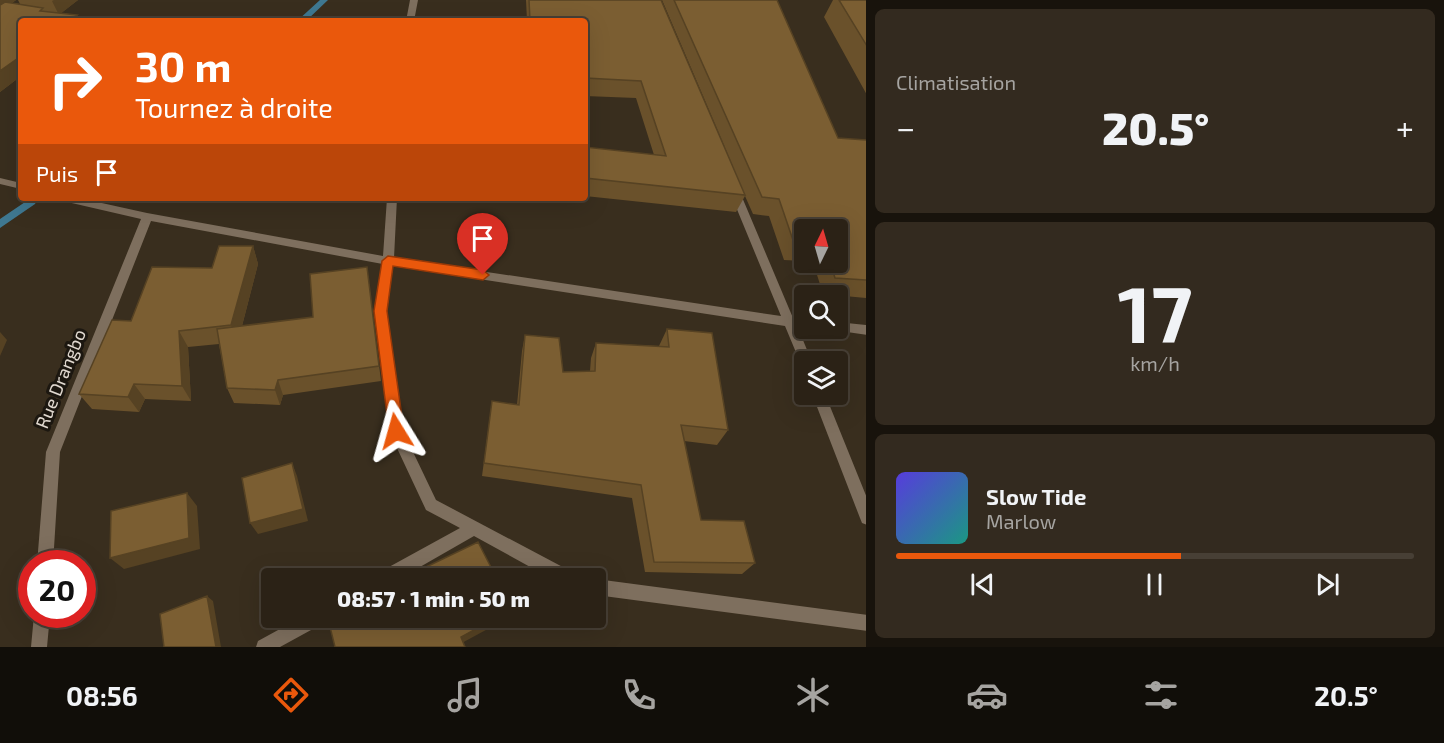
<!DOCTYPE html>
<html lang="fr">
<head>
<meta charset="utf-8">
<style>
	:root { --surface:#2b2216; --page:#332a1f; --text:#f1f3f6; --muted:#a6a4a1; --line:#473f35; --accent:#ea580c }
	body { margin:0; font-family:"Exo 2",sans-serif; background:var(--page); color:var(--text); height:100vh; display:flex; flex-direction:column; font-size:22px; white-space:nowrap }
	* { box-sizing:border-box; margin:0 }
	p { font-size:20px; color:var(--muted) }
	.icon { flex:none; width:33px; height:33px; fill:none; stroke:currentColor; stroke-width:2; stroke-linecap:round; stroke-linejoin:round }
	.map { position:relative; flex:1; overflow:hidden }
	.side { display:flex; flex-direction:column; gap:9px; padding:9px; background:#18130c; width:578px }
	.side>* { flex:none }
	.top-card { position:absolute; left:18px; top:18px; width:570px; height:183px; border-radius:6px; box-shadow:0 6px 24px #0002,0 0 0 2px var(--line); background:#ea580c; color:#fff; overflow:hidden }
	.needle { width:39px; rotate:5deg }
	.controls { position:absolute; left:794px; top:219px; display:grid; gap:12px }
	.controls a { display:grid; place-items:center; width:54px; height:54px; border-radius:6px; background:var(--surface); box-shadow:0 6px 24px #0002,0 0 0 2px var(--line); font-size:30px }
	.speed { position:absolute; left:18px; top:550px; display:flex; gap:12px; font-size:30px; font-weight:700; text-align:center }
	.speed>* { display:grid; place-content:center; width:78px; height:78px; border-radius:50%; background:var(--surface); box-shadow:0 6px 24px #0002,0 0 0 2px var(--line); line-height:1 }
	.speed .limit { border:9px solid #d22; background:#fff; color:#111 }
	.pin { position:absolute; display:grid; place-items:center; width:51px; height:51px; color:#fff; margin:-62px -26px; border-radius:50% 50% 50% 0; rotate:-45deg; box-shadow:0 0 6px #0007 }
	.pin .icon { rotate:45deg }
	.me { position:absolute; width:66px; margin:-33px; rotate:352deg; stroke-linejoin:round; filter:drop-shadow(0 0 4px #0008) }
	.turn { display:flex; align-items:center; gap:21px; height:126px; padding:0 18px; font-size:27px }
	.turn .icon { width:78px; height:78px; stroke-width:2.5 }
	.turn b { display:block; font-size:42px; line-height:51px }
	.then { display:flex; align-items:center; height:57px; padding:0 18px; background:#0003; gap:12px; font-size:22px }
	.big { font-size:45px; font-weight:800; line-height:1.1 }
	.side .tile { flex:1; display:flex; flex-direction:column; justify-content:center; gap:9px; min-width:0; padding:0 21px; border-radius:9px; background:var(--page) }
	.side .dial { align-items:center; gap:0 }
	.dial b { font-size:78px; line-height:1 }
	.song { display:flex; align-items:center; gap:18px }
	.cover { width:72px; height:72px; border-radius:9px; background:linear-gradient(135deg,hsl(250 70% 55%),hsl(170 70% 35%)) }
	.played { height:6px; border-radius:3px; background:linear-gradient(90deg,var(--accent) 55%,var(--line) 55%) }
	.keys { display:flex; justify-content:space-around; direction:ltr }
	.heat { display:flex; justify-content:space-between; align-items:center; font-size:33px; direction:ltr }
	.trip { position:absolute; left:261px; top:568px; width:345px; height:60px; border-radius:6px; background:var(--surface); box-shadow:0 6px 24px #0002,0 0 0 2px var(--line); font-weight:800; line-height:60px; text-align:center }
	.tabs { display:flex; height:96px; justify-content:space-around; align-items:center; background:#110e09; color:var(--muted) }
	.tabs .icon { width:42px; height:42px }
	.tabs .active { color:var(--accent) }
	.tabs b { font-size:27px; color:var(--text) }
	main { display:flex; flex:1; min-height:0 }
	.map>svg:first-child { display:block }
</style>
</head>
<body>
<main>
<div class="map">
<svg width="867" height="647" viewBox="0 0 867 647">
	<rect width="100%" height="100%" fill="#392e1e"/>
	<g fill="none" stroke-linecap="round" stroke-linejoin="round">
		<!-- stream -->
		<path fill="#3f7891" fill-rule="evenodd" d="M320,0H328L306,21H297Z
			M31,198L35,200L36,202L35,204L0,228V219Z"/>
		<!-- service -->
		<path fill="#7e6f5e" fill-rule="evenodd" d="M388,257L394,261L386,311L403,431L436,500L574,573L576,579H552L474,536L399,579H376L378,573L460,528L426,510L389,431L374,311L382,261Z
			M596,579L867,615V631L596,595Z
			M300,618H324L322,624L280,647H256L258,641Z"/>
		<!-- minor -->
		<path fill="#7e6f5e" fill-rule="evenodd" d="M410,0H418L414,21H406Z
			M0,178L21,183V189L0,184Z
			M734,187L739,190L793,318L804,319L805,328H798L812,362H804V367L800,362L785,326L388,265L151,221L60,452L53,564H37L46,452L141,219L63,201L58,198H79L147,213L383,256L387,198H397L394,258L781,316L729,190Z
			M837,322L867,325V335L833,330L832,328H837Z
			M812,394H825L867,498V525L862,523L860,518Z
			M34,615H50L47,647H31Z"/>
	</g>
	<!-- wall -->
	<path fill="#6a512b" d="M0,0H16L12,3L20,4L18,0H78L61,13L77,15L80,21H21V76L0,92Z
		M526,0H661L735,171L662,0H777L838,138L867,140V298L823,294L813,262H837V230H804V261L784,260L769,216L753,214L745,196L736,212L585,196V147L654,155L636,98L585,96V21H527Z
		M833,0H867V95L824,17Z
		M253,246L258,264L242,326L313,317L367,267L381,381L283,395L280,405L234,403L227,388L219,344L188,347L191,401L145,399L139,412L92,409L79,394L131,321L212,268Z
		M667,329L728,430L717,445L684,441L701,520L755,563L742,574L645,572L632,498L482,476L492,401L517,405L522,351L525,335L563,372L590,371L591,358L596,343L659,346Z"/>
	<!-- shaded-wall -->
	<path fill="#564223" d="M0,0H16L0,12Z
		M54,0H78L59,15L52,1Z
		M77,15L80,21H68Z
		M21,56V76L0,92V71Z
		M253,246L258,264L238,341L231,325Z
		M179,331L188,347L191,401L182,386Z
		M0,332L7,340L0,356Z
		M278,380L283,395L280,405L275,390Z
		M134,384L145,399L139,412L128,397Z
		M292,463L297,476L308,521L258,534L250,523Z
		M187,493L197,506L200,549L124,569L110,558Z
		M207,596L213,601L221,647H216Z
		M496,618H508L460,644L461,637Z"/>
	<!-- building -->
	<path fill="#7b5e32" stroke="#564223" stroke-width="1.5" d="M529,0H661L745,195L585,178V147L666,156L641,81L585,78V21H530Z
		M674,0H777L838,138L867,140V280L835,278L830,262H837V230H804V244L794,243L779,199L762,197Z
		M839,0H867V46Z
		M5,2L43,8L40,11L77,15L68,21H21V56L0,71V5Z
		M219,246H253L231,325L179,331L182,386L134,384L128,397L79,394L112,320L131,321L152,267L212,268Z
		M367,267L379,366L278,380L275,390L227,388L217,329L313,317L310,274Z
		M667,329L712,333L728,430L681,425L701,520L744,521L755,563L654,562L641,485L484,463L492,401L519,405L525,335L559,338L563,372L595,371L596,343L669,347Z
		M292,463L303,509L250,523L242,478Z
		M187,493L189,538L110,558L111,511Z
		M478,542L497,579H401Z
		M207,596L216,647H164L160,614Z
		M353,618H496L461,637L465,647H335L330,627Z"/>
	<!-- route -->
	<path fill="#ea580c" stroke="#983908" stroke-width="1.5" d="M388,256L483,270L489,275L483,280L393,266L387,311L404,431L402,436L396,438L391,436L389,431L374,311L382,261Z"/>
	<g text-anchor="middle" stroke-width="6" stroke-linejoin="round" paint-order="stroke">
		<!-- street labels -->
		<g font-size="18" fill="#e1d9d0" stroke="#1c1710">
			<text transform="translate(61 379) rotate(-68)" y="6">Rue Drangbo</text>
		</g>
	</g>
</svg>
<div class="controls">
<a><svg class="needle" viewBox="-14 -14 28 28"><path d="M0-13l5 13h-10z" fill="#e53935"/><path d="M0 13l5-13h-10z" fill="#a6a4a1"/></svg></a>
<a><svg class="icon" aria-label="search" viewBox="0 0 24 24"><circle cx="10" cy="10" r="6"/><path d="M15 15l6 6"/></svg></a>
<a><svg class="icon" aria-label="layers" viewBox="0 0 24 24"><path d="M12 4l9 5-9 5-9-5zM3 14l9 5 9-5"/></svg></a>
</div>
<div class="speed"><div class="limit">20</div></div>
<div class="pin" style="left:483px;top:275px;background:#d93025"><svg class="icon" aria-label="arrive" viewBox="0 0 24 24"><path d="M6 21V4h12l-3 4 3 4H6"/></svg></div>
<svg class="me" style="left:396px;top:431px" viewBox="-20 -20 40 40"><path d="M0-17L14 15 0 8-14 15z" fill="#ea580c" stroke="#fff" stroke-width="4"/></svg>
<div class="trip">08:57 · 1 min · 50 m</div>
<div class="top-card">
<div class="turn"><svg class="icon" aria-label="right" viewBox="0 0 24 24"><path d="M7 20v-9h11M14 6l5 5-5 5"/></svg><div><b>30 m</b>Tournez à droite</div></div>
<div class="then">Puis<svg class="icon" aria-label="arrive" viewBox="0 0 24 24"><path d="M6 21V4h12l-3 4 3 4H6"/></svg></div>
</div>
</div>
<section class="side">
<div class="tile"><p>Climatisation</p>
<div class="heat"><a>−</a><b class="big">20.5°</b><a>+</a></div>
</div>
<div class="tile dial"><b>17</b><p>km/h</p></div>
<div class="tile">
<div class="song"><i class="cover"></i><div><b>Slow Tide</b><p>Marlow</p></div></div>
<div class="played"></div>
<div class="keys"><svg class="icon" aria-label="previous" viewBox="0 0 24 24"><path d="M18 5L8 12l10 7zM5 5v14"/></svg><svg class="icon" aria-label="pause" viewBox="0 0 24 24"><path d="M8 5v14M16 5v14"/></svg><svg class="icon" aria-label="next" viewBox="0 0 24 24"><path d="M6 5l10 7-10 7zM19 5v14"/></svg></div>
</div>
</section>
</main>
<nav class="tabs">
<b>08:56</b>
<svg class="icon active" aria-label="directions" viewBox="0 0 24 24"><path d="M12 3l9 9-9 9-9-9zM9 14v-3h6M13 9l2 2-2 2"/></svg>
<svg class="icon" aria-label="music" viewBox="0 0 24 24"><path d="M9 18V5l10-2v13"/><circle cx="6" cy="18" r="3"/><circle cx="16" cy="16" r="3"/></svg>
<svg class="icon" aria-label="phone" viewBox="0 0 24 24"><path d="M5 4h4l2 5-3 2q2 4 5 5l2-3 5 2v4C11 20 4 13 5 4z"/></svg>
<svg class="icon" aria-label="climate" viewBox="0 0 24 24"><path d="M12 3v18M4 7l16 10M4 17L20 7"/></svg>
<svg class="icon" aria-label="car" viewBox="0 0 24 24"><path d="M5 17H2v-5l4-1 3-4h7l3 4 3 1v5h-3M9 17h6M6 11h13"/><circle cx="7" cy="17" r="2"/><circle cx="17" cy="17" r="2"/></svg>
<svg class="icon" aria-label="filters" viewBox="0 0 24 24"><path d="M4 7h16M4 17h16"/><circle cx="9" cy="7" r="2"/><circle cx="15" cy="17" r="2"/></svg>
<b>20.5°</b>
</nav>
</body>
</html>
